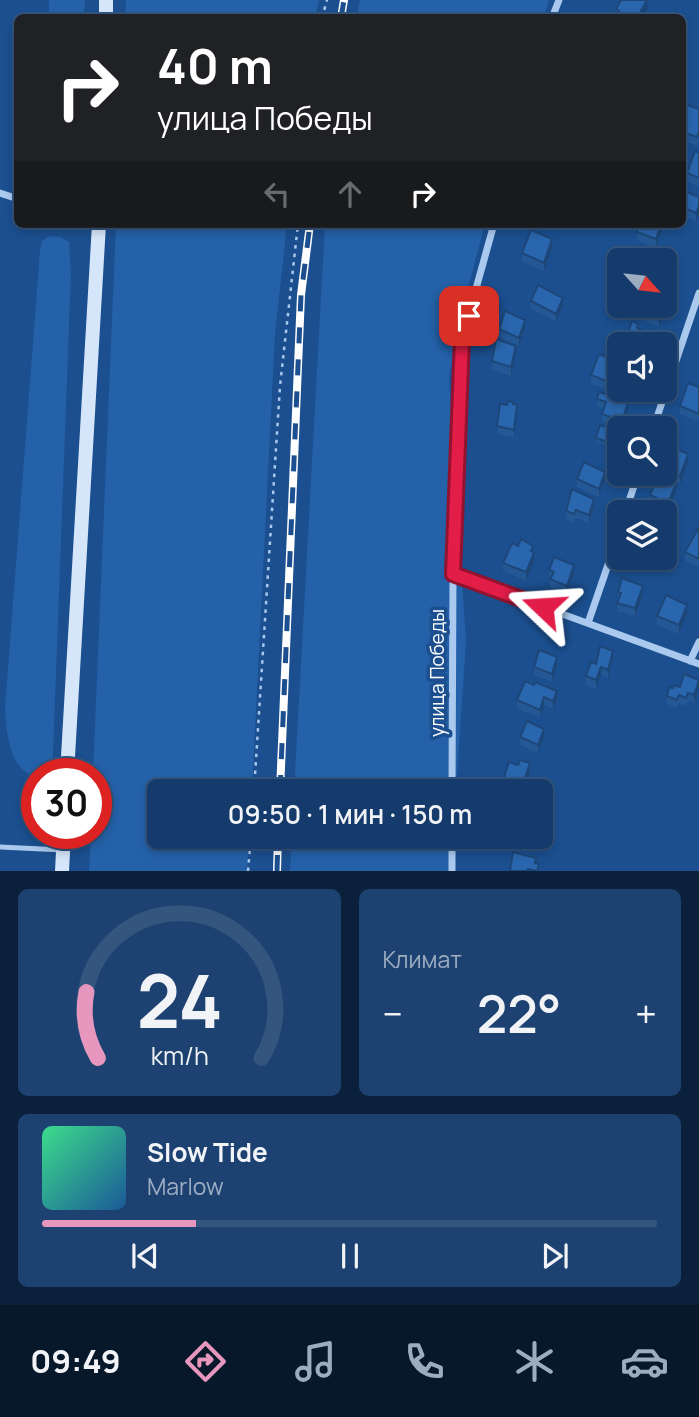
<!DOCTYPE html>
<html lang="ru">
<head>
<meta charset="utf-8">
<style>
	:root { --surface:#143b6b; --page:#1d4271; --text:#f1f3f6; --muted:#9dadc1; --line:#33557e; --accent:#e797bd }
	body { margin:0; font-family:Manrope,sans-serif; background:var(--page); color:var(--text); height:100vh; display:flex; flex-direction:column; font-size:26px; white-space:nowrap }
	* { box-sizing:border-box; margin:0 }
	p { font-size:23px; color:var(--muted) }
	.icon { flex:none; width:38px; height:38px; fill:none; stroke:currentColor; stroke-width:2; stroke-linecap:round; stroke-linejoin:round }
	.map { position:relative; height:871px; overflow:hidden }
	.side { display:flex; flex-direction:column; gap:18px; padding:18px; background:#0b203b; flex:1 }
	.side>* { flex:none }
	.guide { position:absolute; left:14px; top:14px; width:672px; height:214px; border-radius:10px; box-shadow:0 4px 10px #0003,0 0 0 2px var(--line); background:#202124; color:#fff; overflow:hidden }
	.needle { width:46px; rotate:117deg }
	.fabs { position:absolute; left:607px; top:248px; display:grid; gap:14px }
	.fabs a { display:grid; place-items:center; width:70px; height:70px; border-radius:10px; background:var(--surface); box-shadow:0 4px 10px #0003,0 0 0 2px var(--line); font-size:35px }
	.speed { position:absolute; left:21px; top:758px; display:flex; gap:14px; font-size:35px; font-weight:700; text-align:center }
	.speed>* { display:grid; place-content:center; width:91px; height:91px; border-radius:50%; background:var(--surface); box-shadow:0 4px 10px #0003,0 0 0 2px var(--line); line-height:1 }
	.speed .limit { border:10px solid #d22; background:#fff; color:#111 }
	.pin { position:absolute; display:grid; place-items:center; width:60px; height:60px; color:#fff; margin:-30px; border-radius:14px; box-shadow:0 4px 10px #0006 }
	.me { position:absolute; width:77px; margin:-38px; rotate:290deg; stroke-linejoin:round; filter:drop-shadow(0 0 5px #0008) }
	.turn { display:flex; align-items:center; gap:24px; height:147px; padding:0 28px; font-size:32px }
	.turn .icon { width:91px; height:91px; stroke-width:2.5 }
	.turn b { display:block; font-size:49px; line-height:60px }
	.lanes { display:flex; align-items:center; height:66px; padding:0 28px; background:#0003; justify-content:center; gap:35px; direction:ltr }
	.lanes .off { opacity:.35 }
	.big { font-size:52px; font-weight:600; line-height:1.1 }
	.side .card { flex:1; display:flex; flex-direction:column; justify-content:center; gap:10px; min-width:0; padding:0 24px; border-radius:10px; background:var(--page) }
	.side .dial { align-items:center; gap:0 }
	.dial svg { height:182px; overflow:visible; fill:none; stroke:var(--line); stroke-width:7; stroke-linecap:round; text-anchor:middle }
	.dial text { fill:var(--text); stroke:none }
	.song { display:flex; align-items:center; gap:21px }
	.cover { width:84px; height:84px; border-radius:10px; background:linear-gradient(135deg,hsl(150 70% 55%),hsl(210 70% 35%)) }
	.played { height:7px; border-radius:4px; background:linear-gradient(90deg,var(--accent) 25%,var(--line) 25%) }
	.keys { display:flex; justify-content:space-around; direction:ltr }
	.heat { display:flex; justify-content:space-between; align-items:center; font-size:38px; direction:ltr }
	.side .tiles { flex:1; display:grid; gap:18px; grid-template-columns:1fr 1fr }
	.card:last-child { grid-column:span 2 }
	.trip { position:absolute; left:147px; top:779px; width:406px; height:70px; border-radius:10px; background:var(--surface); box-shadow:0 4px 10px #0003,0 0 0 2px var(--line); font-weight:600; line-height:70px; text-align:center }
	.menu { display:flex; height:112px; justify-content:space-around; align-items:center; background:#08182b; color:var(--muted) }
	.menu .icon { width:49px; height:49px }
	.menu .active { color:var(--accent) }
	.menu b { font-size:32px; color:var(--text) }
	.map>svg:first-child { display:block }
</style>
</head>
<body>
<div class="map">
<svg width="699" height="871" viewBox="0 0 699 871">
	<rect width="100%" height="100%" fill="#1b4f8f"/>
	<!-- green -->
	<path fill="#2461a8" d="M49,0H85L84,17H49Z
		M126,0H319L315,17L125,18Z
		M360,0H549L544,17H357Z
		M116,224H287L275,334L252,791H159V836L249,837L247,871H89L91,833H96V774L93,773Z
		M325,224H485L458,326L449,377L466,642L456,791H294Z
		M49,236L60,237L69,242L71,273L53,754L52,765L49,773L37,774V777C9,772 6,730 5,707L40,251L42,241Z
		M292,837H453L450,871H290Z"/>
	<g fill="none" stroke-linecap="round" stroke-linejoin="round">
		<!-- path -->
		<path stroke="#a9c9ee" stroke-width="2.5" stroke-dasharray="3.5 5" stroke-linecap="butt" d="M322,18L327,0
			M254,791L280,386L298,224
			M248,871L251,836"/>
		<!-- lane -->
		<path stroke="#a9c9ee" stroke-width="5" d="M0,847L63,850"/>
		<!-- street -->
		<path stroke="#a9c9ee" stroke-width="7" d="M552,18L559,0
			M0,193L18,199
			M653,429L699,293
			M625,513L638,474
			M453,574L699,664
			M588,623L620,530
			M690,661L699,642
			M452,791L453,574L462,339L494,224
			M452,871V836"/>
		<!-- secondary -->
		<path stroke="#d6e6fa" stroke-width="14" d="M106,18V0
			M67,774L99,224
			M62,871L64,833"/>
		<defs>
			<path id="rail" d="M341,18L344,0
				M280,791L301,295L310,224
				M277,871L278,836"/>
		</defs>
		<!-- rail casing -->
		<use href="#rail" stroke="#fff" stroke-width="8"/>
		<!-- rail -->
		<use href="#rail" stroke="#1b4f8f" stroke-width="5" stroke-dasharray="16" stroke-linecap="butt"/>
	</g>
	<!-- wall -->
	<path fill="#245895" d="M648,8L642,18H616V9Z
		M699,109V139L697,146L682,140V118Z
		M699,153V187L687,182V173Z
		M682,190L699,197V214L696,221L682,216Z
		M662,231L656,248L637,240V232Z
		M552,248L544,271L522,262V253Z
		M665,261L678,273L669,294L665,292Z
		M531,301L563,306L556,322L531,309Z
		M636,309H666L659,327L636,317Z
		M525,328L519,346L499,337V329Z
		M516,354L511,376L492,370V361Z
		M614,368L606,390L591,383V375Z
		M699,387V422L680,414V406Z
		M597,399L628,411L622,429H620L602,422V414L603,409L597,407Z
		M513,404L517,414L514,438L497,434V426L507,405Z
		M620,432L616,449L596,442V438Z
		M665,454L688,462L680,484L660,476V474H665Z
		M577,479L605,480L599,497L577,487Z
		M676,492L668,511L650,503V495Z
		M594,507L589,523L576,518L574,523L566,519V511Z
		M699,527V567L685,561V552Z
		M533,553L534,561L526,581L503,571V563Z
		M549,570L574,574L567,594L550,588Z
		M618,592L643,594L635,616L617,611Z
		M687,613L679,634L657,625V616Z
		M613,659L608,678L601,675L596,689L586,685V676L596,664Z
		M557,666L552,682L534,675V667Z
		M699,680V688L694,703L688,701L686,706L679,703L677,708L667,704V696L673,688L680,687Z
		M525,681L557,699L553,709L544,705L540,718L517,708V700Z
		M520,737H544L538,753L520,745Z
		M518,765L530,772L524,791H519L504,785V777Z
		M541,793L550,805L544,824L541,823Z"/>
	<!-- shaded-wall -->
	<path fill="#1d4779" d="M647,0L648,8L642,18H637Z
		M699,206V214L696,221V213Z
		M662,224V231L656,248V239Z
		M552,239V248L544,271V263Z
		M678,264V273L669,294V286Z
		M563,298V306L556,322V314Z
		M666,301V309L659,327V319L664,306H665Z
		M525,320V328L519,346V338Z
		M516,346V354L511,376V367Z
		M614,360V368L606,390V381Z
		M628,402V411L622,429V421Z
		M517,405V414L514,438V430Z
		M688,454V462L680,484V476Z
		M605,472V480L599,497V489Z
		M676,484V492L668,511V503Z
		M594,499V507L589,523V515Z
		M534,553V561L526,581V572Z
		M574,565V574L567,594V586Z
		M643,586V594L635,616V608Z
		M687,605V613L679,634V625Z
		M613,651V659L608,678V670Z
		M557,657V666L552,682V674Z
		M601,667V675L596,689V680Z
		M699,680V688L694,703V695Z
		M557,691V699L553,709V701Z
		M544,697V705L540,718V710Z
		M544,729V737L538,753V745Z
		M530,763V772L523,791V784Z
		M550,796V805L544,824V816Z"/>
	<!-- building -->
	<path fill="#2a66ad" stroke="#1d4779" stroke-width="2" d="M621,0H647L637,18H628L616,9Z
		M687,105L699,109V131L697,137L682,132V118Z
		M695,151L699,153V178L687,173Z
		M682,190L699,197V206L696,213L682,207Z
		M640,224H661L656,239L637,232Z
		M531,230L552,239L544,263L522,253Z
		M659,256L678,264L669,286L665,284V261H657Z
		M538,285L563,298L556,314L531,301Z
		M637,306H664L659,319L636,309Z
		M505,311L525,320L519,338L499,329Z
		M632,321L638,324L637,328L653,335L650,345H624Z
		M496,339L516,346L511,367L492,361Z
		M599,354L614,360L606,381L591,375Z
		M688,383L699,387V414L680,406Z
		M599,392L628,402L622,421L602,414L606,402L597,399Z
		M508,401L513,402V404L517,405L514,430L497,426L500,404L507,405Z
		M600,425L620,432L616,445L596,438Z
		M668,445L688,454L680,476L665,470V454Z
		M584,462L605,472L599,489L577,479Z
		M658,476L676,484L668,503L650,495Z
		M572,489L594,499L589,515L576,510L574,514L566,511Z
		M699,527V559L685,552Z
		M521,539L533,546L531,551L534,553L526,572L503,563L512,543L518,546Z
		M554,557L574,565L567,586L550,579L554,572L549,570Z
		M622,578L643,586L635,608L617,603L621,593L618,592Z
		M666,595L687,605L679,625L657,616Z
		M600,646L613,651L608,670L601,667L596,680L586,676L591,662L596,664Z
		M539,650L557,657L552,674L534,667Z
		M684,674L699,680L694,695L688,693L686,698L679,695L677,700L667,696L669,687L673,688L674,685L680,687Z
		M525,681L534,685L535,682L557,691L553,701L544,697L540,710L517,700Z
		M527,721L544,729L538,745L520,737Z
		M520,760L530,763L523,784L504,777L509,762L518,765Z
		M541,793L550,796L544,816L541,815Z
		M513,852L536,858L535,863L539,864L537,871L528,869L527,871H510Z"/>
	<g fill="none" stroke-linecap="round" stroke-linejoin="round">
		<defs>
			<path id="route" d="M469,316L462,339L453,574L543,607"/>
		</defs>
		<!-- route casing -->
		<use href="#route" stroke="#92132f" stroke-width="18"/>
		<!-- route -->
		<use href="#route" stroke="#e11d48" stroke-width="12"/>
	</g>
	<g text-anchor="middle" stroke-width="7" stroke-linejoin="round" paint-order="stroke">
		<!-- street labels -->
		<g font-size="19" fill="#fff" stroke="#1b4f8f">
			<text transform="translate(437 673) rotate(-90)" y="7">улица Победы</text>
		</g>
	</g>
</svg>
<div class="fabs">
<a><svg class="needle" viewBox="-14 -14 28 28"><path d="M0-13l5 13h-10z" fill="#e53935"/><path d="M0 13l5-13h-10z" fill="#9dadc1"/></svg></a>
<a><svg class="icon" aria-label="sound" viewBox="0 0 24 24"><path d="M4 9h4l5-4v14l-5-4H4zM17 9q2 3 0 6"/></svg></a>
<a><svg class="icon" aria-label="search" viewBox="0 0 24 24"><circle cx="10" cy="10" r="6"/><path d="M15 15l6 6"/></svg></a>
<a><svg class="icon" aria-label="layers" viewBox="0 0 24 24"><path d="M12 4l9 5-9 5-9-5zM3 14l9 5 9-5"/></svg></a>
</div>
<div class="speed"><div class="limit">30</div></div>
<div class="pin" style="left:469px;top:316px;background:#d93025"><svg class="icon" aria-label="arrive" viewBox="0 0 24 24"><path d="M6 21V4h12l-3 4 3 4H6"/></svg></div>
<svg class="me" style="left:543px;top:607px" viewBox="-20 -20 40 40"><path d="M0-17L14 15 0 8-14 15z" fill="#e11d48" stroke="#fff" stroke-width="4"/></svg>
<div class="trip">09:50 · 1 мин · 150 m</div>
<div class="guide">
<div class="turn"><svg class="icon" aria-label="right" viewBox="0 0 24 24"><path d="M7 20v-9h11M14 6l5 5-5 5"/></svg><div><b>40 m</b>улица Победы</div></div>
<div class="lanes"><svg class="icon off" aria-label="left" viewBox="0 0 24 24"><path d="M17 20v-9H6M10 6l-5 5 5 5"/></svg><svg class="icon off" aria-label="ahead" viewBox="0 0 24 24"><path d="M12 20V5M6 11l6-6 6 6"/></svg><svg class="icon" aria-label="right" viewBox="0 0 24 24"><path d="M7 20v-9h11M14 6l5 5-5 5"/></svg></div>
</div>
</div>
<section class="side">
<div class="tiles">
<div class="card dial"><svg viewBox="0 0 100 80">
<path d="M14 69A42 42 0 1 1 86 69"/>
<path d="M14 69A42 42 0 0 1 9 40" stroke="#e797bd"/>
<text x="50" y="56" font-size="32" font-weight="700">24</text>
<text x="50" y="72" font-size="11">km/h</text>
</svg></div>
<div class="card"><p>Климат</p>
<div class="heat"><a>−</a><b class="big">22°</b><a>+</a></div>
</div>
<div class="card">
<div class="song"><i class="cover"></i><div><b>Slow Tide</b><p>Marlow</p></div></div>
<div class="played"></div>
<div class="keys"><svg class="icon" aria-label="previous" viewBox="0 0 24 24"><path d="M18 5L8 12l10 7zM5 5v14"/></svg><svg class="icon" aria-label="pause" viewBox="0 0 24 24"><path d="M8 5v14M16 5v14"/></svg><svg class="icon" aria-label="next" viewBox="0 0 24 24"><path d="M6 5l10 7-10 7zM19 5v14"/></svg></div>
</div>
</div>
</section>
<nav class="menu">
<b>09:49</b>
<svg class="icon active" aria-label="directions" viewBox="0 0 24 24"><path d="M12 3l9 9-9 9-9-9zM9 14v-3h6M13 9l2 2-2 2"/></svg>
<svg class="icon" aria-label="music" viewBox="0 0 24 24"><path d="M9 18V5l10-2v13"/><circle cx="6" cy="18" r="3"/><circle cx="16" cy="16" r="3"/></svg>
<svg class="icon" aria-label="phone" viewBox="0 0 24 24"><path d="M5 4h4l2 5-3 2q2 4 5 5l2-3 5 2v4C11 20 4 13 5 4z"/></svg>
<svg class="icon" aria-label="climate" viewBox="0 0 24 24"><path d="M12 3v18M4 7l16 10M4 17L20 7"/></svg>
<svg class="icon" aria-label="car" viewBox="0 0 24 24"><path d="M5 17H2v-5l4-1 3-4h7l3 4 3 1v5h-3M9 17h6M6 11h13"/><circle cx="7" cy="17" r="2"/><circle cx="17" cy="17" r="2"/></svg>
</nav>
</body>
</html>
